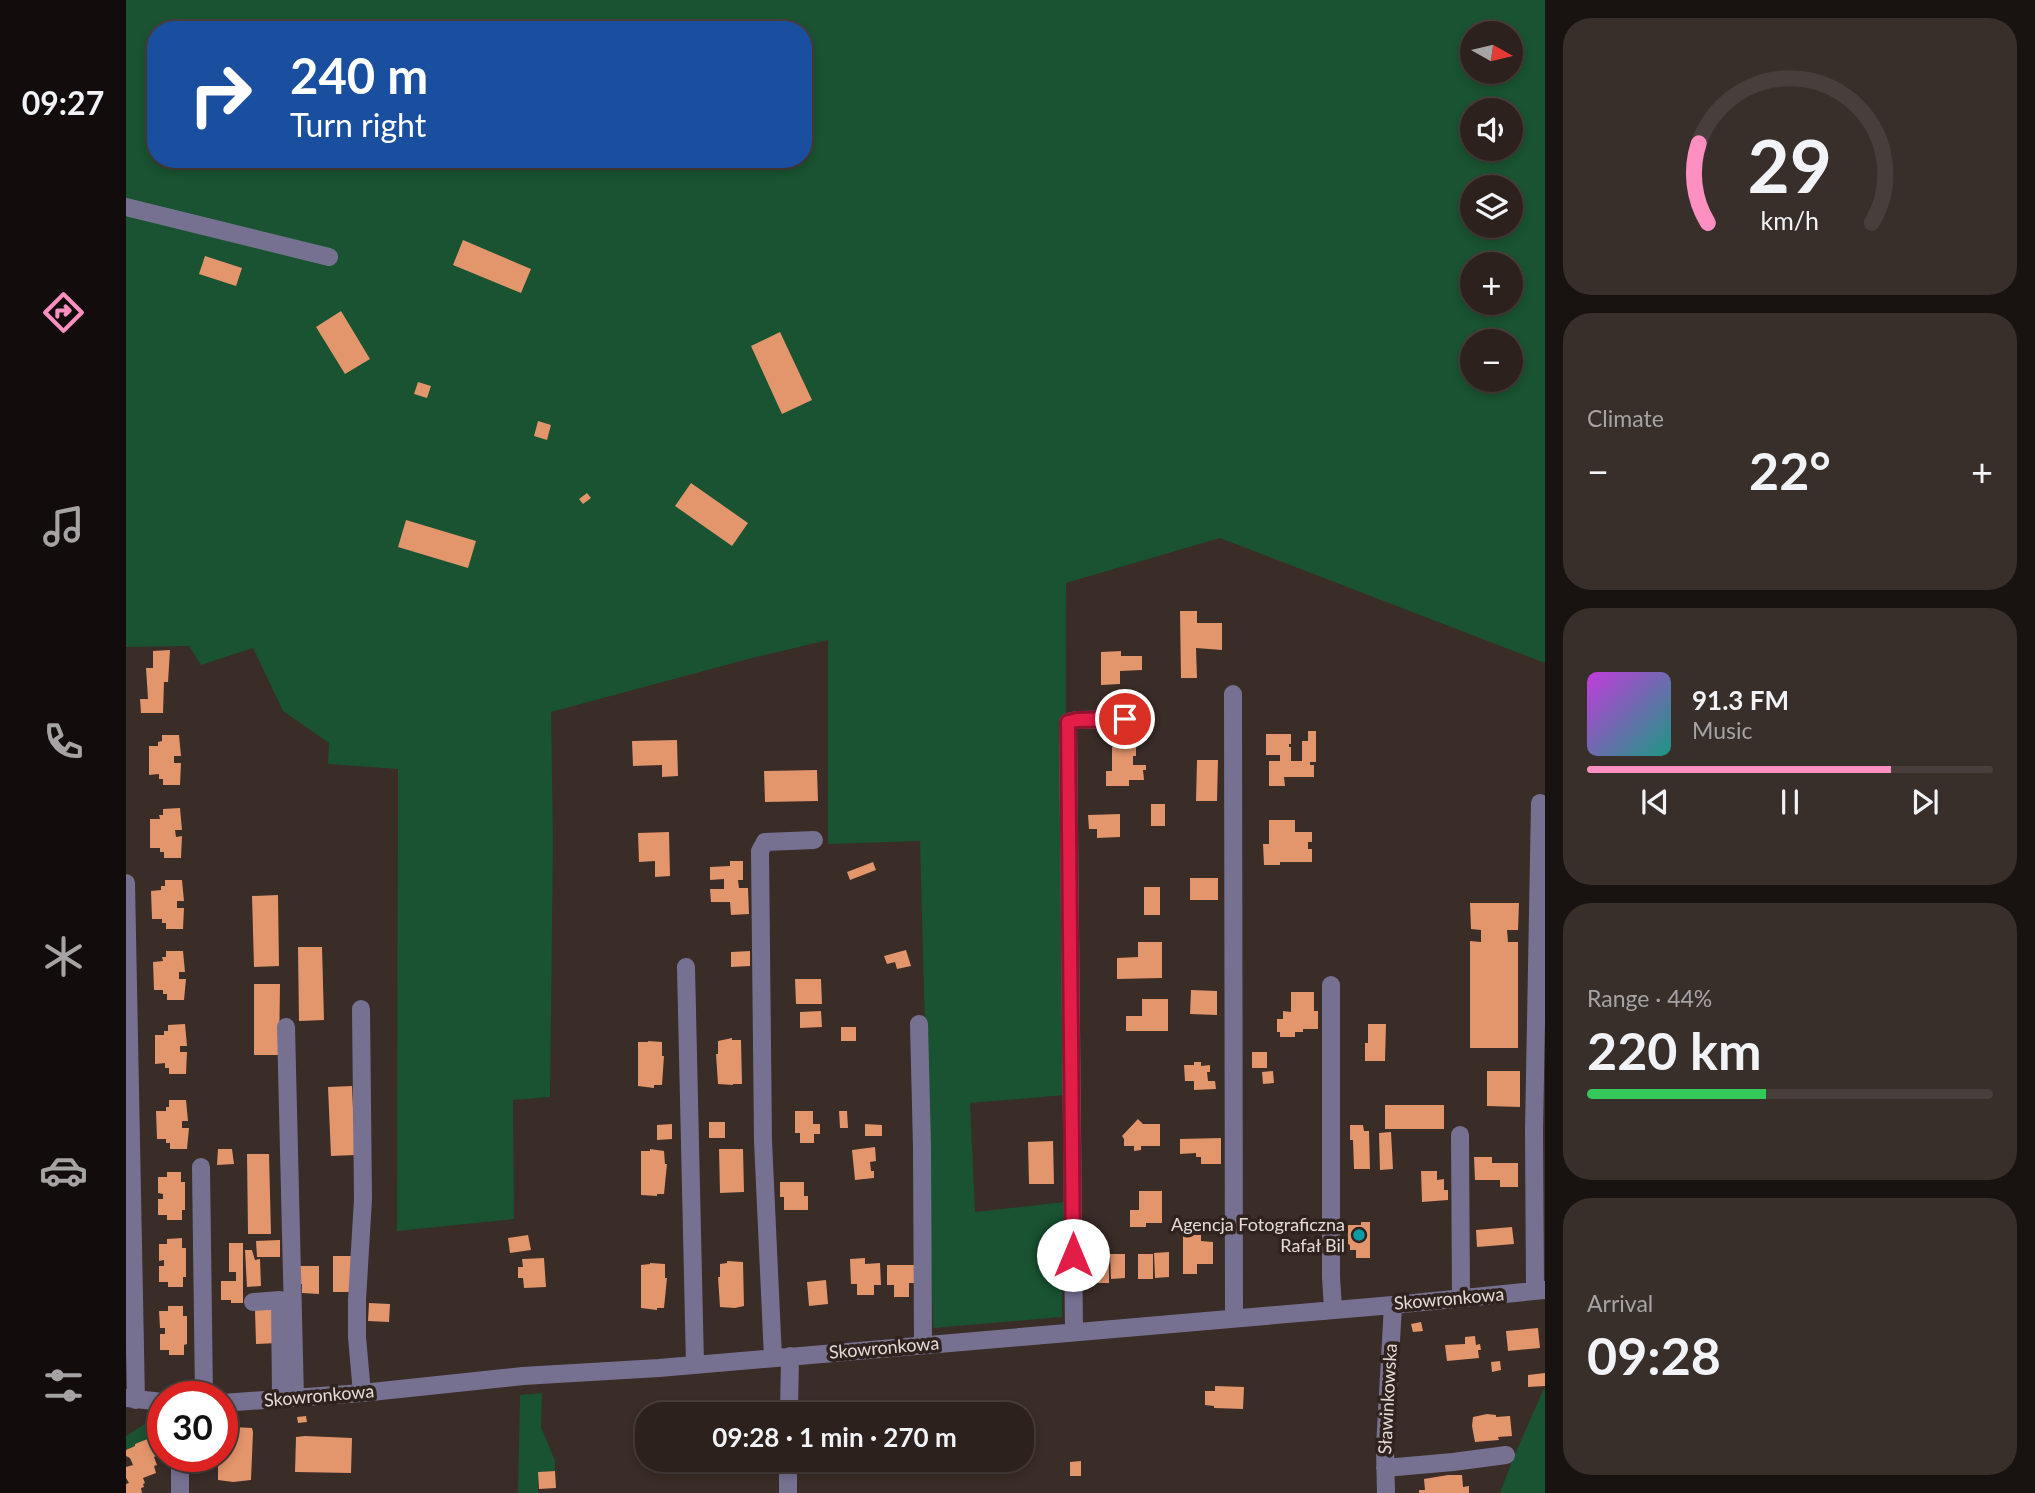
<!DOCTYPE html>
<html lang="en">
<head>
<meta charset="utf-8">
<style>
	:root { --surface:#2c211d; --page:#382e2a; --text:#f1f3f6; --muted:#a6a3a4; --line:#483e3b; --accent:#fd8fc1 }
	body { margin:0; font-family:Lato,sans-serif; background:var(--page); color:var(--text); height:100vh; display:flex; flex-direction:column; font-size:26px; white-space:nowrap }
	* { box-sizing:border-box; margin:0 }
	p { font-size:23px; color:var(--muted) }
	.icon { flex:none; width:38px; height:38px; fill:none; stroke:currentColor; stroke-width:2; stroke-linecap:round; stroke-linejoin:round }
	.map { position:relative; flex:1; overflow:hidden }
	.drawer { display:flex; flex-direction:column; gap:18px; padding:18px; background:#181210; width:490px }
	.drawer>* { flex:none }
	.guide { position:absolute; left:21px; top:21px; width:665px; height:147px; border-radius:28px; box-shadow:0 4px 10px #0003,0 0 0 2px var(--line); background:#1a4fa0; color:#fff; overflow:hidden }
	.needle { width:46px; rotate:98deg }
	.tools { position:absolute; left:1334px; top:21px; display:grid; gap:14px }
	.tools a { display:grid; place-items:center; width:63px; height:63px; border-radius:50%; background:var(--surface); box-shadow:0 4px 10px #0003,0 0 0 2px var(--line); font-size:35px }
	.speed { position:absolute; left:21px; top:1381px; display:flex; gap:14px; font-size:35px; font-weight:700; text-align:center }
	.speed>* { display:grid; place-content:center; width:91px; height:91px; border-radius:50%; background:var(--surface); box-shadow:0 4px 10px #0003,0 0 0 2px var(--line); line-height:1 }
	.speed .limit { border:10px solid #d22; background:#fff; color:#111 }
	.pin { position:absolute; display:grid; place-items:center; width:60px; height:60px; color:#fff; margin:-30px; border:4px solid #fff; border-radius:50%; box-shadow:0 2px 7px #0007 }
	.me { position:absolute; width:77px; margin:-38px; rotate:0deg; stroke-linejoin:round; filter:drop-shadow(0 0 5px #0008) }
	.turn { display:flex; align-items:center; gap:24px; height:147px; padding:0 28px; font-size:32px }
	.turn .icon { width:91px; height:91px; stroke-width:2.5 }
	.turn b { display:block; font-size:49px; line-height:60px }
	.big { font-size:52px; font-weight:700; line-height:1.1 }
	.drawer .widget { flex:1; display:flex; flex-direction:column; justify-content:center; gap:10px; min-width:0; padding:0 24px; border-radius:28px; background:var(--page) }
	.drawer .dial { align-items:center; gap:0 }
	.dial svg { height:182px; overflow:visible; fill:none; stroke:var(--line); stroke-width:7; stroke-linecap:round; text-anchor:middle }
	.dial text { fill:var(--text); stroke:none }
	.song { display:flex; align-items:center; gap:21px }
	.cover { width:84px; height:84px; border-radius:10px; background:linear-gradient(135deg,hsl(290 70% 55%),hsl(170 70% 35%)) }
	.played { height:7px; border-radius:4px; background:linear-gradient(90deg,var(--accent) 75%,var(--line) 75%) }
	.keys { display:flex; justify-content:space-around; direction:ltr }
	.heat { display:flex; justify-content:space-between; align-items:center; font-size:38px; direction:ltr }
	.charge { height:10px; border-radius:5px; background:linear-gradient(90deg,#34c759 44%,var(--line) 0) }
	.trip { position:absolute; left:509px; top:1402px; width:399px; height:70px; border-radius:28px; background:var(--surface); box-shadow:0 4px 10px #0003,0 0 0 2px var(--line); font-weight:700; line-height:70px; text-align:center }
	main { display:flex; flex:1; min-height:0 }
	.dock { display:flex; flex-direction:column; width:126px; justify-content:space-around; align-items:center; background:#120d0c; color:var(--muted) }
	.dock .icon { width:49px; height:49px }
	.dock .active { color:var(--accent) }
	.dock b { font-size:32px; color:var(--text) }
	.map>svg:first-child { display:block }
</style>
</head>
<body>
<main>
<nav class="dock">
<b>09:27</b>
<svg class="icon active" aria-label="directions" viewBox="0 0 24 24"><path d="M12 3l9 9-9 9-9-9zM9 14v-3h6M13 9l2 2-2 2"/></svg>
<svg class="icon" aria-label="music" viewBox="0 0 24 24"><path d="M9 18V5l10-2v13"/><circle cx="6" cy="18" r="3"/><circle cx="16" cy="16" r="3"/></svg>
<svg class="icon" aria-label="phone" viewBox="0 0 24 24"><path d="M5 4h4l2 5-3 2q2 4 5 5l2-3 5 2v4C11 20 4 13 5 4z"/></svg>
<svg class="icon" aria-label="climate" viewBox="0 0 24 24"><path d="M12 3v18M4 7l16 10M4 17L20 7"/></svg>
<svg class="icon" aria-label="car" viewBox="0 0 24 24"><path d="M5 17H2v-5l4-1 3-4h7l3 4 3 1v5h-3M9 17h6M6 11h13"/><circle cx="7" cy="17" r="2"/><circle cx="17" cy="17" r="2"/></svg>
<svg class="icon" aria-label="filters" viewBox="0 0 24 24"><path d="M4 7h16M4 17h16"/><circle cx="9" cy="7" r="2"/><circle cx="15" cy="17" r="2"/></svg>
</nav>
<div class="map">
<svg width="1419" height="1493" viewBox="0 0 1419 1493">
	<rect width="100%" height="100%" fill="#3a2c27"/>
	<!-- green -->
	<path fill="#195331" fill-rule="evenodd" d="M0,0H1419V663L1094,538L940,583L939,1095L844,1103L849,1212L938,1202L936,1317L807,1328L794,841L702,844V640L626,658L425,712L427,840L424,1097L387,1100L388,1219L271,1231L272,769L202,764L203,743L157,711L127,648L75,665L63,646L0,647ZM30,30H677V159H30ZM1346,33H1384V72H1346ZM1346,110H1384V149H1346ZM1346,187H1384V226H1346ZM1346,264H1384V303H1346ZM1346,341H1384V380H1346Z
		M1419,1386V1493H1374L1386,1461Z
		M416,1393L415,1427L429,1461V1471L412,1472V1493H392L394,1395Z
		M31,1416H37V1434L9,1444V1446L0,1450V1436Z"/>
	<!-- building -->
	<path fill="#e3956c" d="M337,240L405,269L395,293L327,265Z
		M79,256L116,268L110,286L73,274Z
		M215,311L244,359L219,374L190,327Z
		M654,332L686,400L656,414L625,346Z
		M292,382L305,386L301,398L288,394Z
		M412,421L425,425L421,440L408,436Z
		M565,483L622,523L606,546L549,506Z
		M461,493L465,498L457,504L453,499Z
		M280,520L350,541L342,568L272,547Z
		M1054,611H1071V623H1096V650L1070,648L1071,678H1055Z
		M44,650L42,682H38L37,713H15L14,699H22L20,668H27V651Z
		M995,651V656H1016V670L994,671V684L975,685V652Z
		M1182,731H1190V762H1184V765H1188V777H1158L1159,786H1143V761H1154V755H1140V734H1165V744H1163V747H1165V761H1176V741H1182Z
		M36,735H53L55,756H48V763H55L54,785H37V779H33V774L23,775V746H32V742L36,741Z
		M551,740L552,776L536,777V765L507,766L506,741Z
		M986,747H1010V756H1007V765H1020V770H1017L1018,780H1003V786H980V771H986Z
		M1071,760H1092L1091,801H1070Z
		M691,770L692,801L639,802L638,771Z
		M1025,804H1039V826H1025Z
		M54,808L56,830H49L50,837L56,836L55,858H38V852H34V848H24V819H34L33,815H37V809Z
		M994,814V837L971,838V829H963L962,815Z
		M1143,820H1169V832H1186V842H1182V849H1186V862H1154V865H1138L1137,844H1143Z
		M543,832L544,876L529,877V861L513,862L512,833Z
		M604,861H617V880H612L613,888H622L623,914L605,915L604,902H585L584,889H598V879L584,880V867L604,866Z
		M747,862L750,870L724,880L721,872Z
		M1064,878H1092V900H1064Z
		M39,880H56L58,901H51V908H58L57,929H40V923H36V919H26L25,891L35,890V886H39Z
		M1018,887H1034V915H1018Z
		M152,895L153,966L128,967L126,896Z
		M1344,903H1393L1392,930H1381L1382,942H1392V1048H1344V941L1355,942V930L1345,929Z
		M1012,942H1036V978L991,979V958L1012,957Z
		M172,947H196L198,1020L173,1021Z
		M780,950L785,966L771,969L769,962L761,964L758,956Z
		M40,951H57L59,972H53V979H60L58,1000H41V994H37V990H28L27,962L37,961L36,957H40Z
		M624,951V966L605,967V952Z
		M669,979H695L696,1004H670Z
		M128,984H154L153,1055H128Z
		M1065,990L1091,991V1015L1064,1014Z
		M1165,992H1188V1011H1192V1029H1177V1032H1169V1037H1154V1032H1151V1019H1157V1011L1165,1012Z
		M1016,999H1042V1031H1000V1016H1016Z
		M695,1011L696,1027L674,1028V1012Z
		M59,1024L61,1046H54V1052H61L60,1074H43V1068H39V1063L29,1064V1035H38V1031H42V1025Z
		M1242,1024H1260L1259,1061H1239V1043H1242Z
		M715,1027H730V1041H715Z
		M606,1038V1040H615L616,1084H607V1085L592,1084L590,1054H592V1041Z
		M522,1041L536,1042V1056H538L536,1085H528V1088L512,1086V1042H522Z
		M1126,1052H1141V1068H1126Z
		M1068,1062H1075V1066L1084,1065V1072H1081L1082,1081H1089L1090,1089L1068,1090V1081H1059L1058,1065H1068Z
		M1147,1071L1148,1083L1137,1084L1136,1072Z
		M1361,1071H1394V1107L1361,1106Z
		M226,1086L229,1155L205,1156L202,1087Z
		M43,1100H60L62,1121H56V1128H63L61,1149H44V1143H40V1139H31L30,1111H40V1107H43Z
		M1259,1105H1318V1129H1259Z
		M669,1111H687V1124H694V1134H688V1143H674V1133H669Z
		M713,1111H721L722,1128H714Z
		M1012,1119L1017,1124H1034V1146H1015V1150L1008,1151V1146H998V1139L996,1136Z
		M583,1122H599V1138H583Z
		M546,1124V1139L531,1140V1125Z
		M739,1124L756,1125V1136H739Z
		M1224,1125H1237L1238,1131H1243L1244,1169H1228L1227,1140H1224Z
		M1265,1132L1267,1169L1254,1170L1253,1133Z
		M1095,1138V1164H1075V1157H1070V1153L1054,1154V1139Z
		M927,1141L928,1184H903L902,1142Z
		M749,1147L750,1161L744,1162L745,1171H748V1178L729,1180L726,1150Z
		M92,1149H106L108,1164L91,1165Z
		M524,1149L538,1151L539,1164H541L538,1194H531V1196L515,1195V1151H524Z
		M593,1149H617L618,1192L594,1193Z
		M121,1154H143L145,1234H122Z
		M1348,1157H1366V1163H1392V1187H1374V1180H1349Z
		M1295,1171H1311V1180L1318,1179V1190H1322V1200L1296,1202Z
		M41,1172H55V1182H59V1210H56V1220H41V1215H32V1199H37V1194L32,1193V1177H41Z
		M654,1182H678V1196H682V1210H658V1197H654Z
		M1013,1191H1036V1223H1020V1227H1004V1210H1013Z
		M1235,1222H1244V1258H1230V1250H1224V1245L1222,1244V1225H1235Z
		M1386,1227L1388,1244L1351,1247L1350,1230Z
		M402,1235L405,1250L384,1253L382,1238Z
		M1057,1235H1075V1241L1087,1242V1264H1071V1274H1057Z
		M56,1238V1248H60V1277H57V1287H42V1282H33V1266H38V1260L33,1261V1244H41V1239Z
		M154,1240V1257H131L130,1241Z
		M103,1243H117V1303H105V1300H95V1281H110V1272H103Z
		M119,1250H126L129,1260L134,1259L135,1286L121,1287Z
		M1043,1252V1277L1029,1278L1028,1253Z
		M984,1254H999V1278L985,1279Z
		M1012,1254H1027V1279H1012Z
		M207,1256H225V1273L228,1292H207Z
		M418,1258L420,1287L398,1288L397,1278H392V1267H397L396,1259Z
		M739,1258V1264L754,1263L755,1285H748V1295H731V1284H725L724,1259Z
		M968,1258H983V1283H968Z
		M601,1261L617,1262L618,1306L609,1308L594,1307L592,1277H594V1264L601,1263Z
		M524,1263L539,1264V1278H541L538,1308H531V1310L515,1308V1265L524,1264Z
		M761,1265H790L791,1283H783V1297H768V1285H761Z
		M171,1266H193V1294L176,1293V1284H171Z
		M700,1280L702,1304L683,1306L681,1282Z
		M243,1303L264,1304L263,1322L242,1321Z
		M42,1306H57V1316H61V1344L58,1345V1355H43V1350H34V1334H39V1328H34L33,1311H42Z
		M151,1309L152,1343L130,1344L129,1310Z
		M1295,1322L1297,1331L1287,1332L1285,1324Z
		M1412,1328L1414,1348L1382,1351L1380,1331Z
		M1349,1336L1350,1345L1354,1344L1355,1350H1352L1353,1358L1321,1361L1319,1345L1339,1344V1337Z
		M1374,1361L1375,1370L1366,1372L1365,1362Z
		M1419,1373V1386L1402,1387V1375Z
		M1089,1386L1118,1387L1117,1409L1088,1408V1406L1079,1405V1391H1089Z
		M847,1400H865V1414H847Z
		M874,1406H883L884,1414H874Z
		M1361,1414L1370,1415V1417L1384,1416L1386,1436L1372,1437L1373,1440L1349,1442L1346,1426L1347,1417Z
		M180,1416L181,1422L172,1423L171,1417Z
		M108,1427L126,1428L127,1432L125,1480L107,1482L92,1480V1456H96V1428Z
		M179,1436L226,1438L225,1473L169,1472L170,1437Z
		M24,1438L29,1449L30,1456L28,1457L31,1465L28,1466L30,1473L17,1478L19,1483L17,1484L18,1487L15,1488L16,1493H0V1484L3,1483L0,1478V1467L7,1465L4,1458L0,1456V1450L9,1446V1444Z
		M955,1461V1476H944V1462Z
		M429,1471L430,1488L413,1489L412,1472Z
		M1322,1475H1336L1337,1487L1343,1486V1493H1293V1490H1299L1298,1479Z"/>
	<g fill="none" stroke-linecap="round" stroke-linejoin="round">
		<!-- minor -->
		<path stroke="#777191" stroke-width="18" d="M0,207L203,257
			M1107,694L1108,1318
			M0,883L10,1400
			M560,967L569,1365
			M1205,985V1277L1207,1309
			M235,1009L237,1199L231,1300V1337L236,1393
			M793,1024L796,1147L797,1345
			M160,1027L169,1398
			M1334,1135L1335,1298
			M75,1167L78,1396
			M1409,1291L1408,1131L1414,803
			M127,1302L154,1300L155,1399
			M948,1332L942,722L951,720L1000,719
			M647,1358L637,1141L634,851L639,842L688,840
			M0,1398L37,1402
			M96,1403L236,1393L397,1376L533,1368L1267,1305L1419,1290
			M663,1414L664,1356
			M1259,1468L1327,1462L1380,1455
			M54,1493V1456
			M662,1493V1460
			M1260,1493L1259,1447L1267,1305"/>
	</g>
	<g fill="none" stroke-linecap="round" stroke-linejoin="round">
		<defs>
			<path id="route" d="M947,1255L942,722L951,720L999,719"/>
		</defs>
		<!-- route casing -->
		<use href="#route" stroke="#92132f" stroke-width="18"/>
		<!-- route -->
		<use href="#route" stroke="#e11d48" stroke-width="12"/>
	</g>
	<!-- markers -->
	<circle fill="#0f9aa8" stroke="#30231e" stroke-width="2.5" cx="1233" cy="1235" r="7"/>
	<g text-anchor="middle" stroke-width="7" stroke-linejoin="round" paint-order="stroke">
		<!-- poi labels -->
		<g font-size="18" fill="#e4dbd7" stroke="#30231e" text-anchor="end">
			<text x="1219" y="1231">Agencja Fotograficzna<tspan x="1219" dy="21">Rafał Bil</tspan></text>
		</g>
		<!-- street labels -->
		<g font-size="18" fill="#e4dbd7" stroke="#30231e">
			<text transform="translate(1323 1299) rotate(-5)" y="6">Skowronkowa</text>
			<text transform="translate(758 1348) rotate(-5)" y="6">Skowronkowa</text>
			<text transform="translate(193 1396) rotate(-5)" y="6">Skowronkowa</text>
			<text transform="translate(1262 1399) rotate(-87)" y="6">Sławinkowska</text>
		</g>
	</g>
</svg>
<div class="tools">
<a><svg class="needle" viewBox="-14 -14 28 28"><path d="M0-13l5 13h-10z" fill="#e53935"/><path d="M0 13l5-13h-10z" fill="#a6a3a4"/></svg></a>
<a><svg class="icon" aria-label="sound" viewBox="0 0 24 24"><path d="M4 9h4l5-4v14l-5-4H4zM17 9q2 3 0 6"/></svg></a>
<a><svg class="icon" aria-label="layers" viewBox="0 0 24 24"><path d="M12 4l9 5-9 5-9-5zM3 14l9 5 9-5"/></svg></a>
<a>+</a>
<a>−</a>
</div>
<div class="speed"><div class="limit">30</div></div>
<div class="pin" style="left:999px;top:719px;background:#d93025"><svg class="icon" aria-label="arrive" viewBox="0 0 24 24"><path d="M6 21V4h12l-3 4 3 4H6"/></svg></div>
<svg class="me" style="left:947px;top:1255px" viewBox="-20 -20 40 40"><circle r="19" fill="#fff"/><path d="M0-13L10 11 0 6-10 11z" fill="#e11d48"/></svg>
<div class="trip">09:28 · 1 min · 270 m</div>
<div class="guide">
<div class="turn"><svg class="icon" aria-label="right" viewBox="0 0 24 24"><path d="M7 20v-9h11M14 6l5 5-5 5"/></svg><div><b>240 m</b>Turn right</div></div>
</div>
</div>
<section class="drawer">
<div class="widget dial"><svg viewBox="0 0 100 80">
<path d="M14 69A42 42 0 1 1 86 69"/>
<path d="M14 69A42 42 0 0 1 10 34" stroke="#fd8fc1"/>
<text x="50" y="56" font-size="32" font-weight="700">29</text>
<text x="50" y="72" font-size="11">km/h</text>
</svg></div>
<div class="widget"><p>Climate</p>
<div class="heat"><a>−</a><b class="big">22°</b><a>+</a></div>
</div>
<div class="widget">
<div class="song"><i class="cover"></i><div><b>91.3 FM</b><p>Music</p></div></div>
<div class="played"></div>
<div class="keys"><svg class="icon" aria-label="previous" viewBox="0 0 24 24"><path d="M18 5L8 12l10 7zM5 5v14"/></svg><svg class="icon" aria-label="pause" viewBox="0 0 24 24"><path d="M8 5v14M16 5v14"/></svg><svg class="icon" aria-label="next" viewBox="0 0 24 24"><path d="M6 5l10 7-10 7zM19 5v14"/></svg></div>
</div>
<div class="widget"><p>Range · 44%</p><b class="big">220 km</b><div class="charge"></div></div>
<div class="widget"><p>Arrival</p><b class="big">09:28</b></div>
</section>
</main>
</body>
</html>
